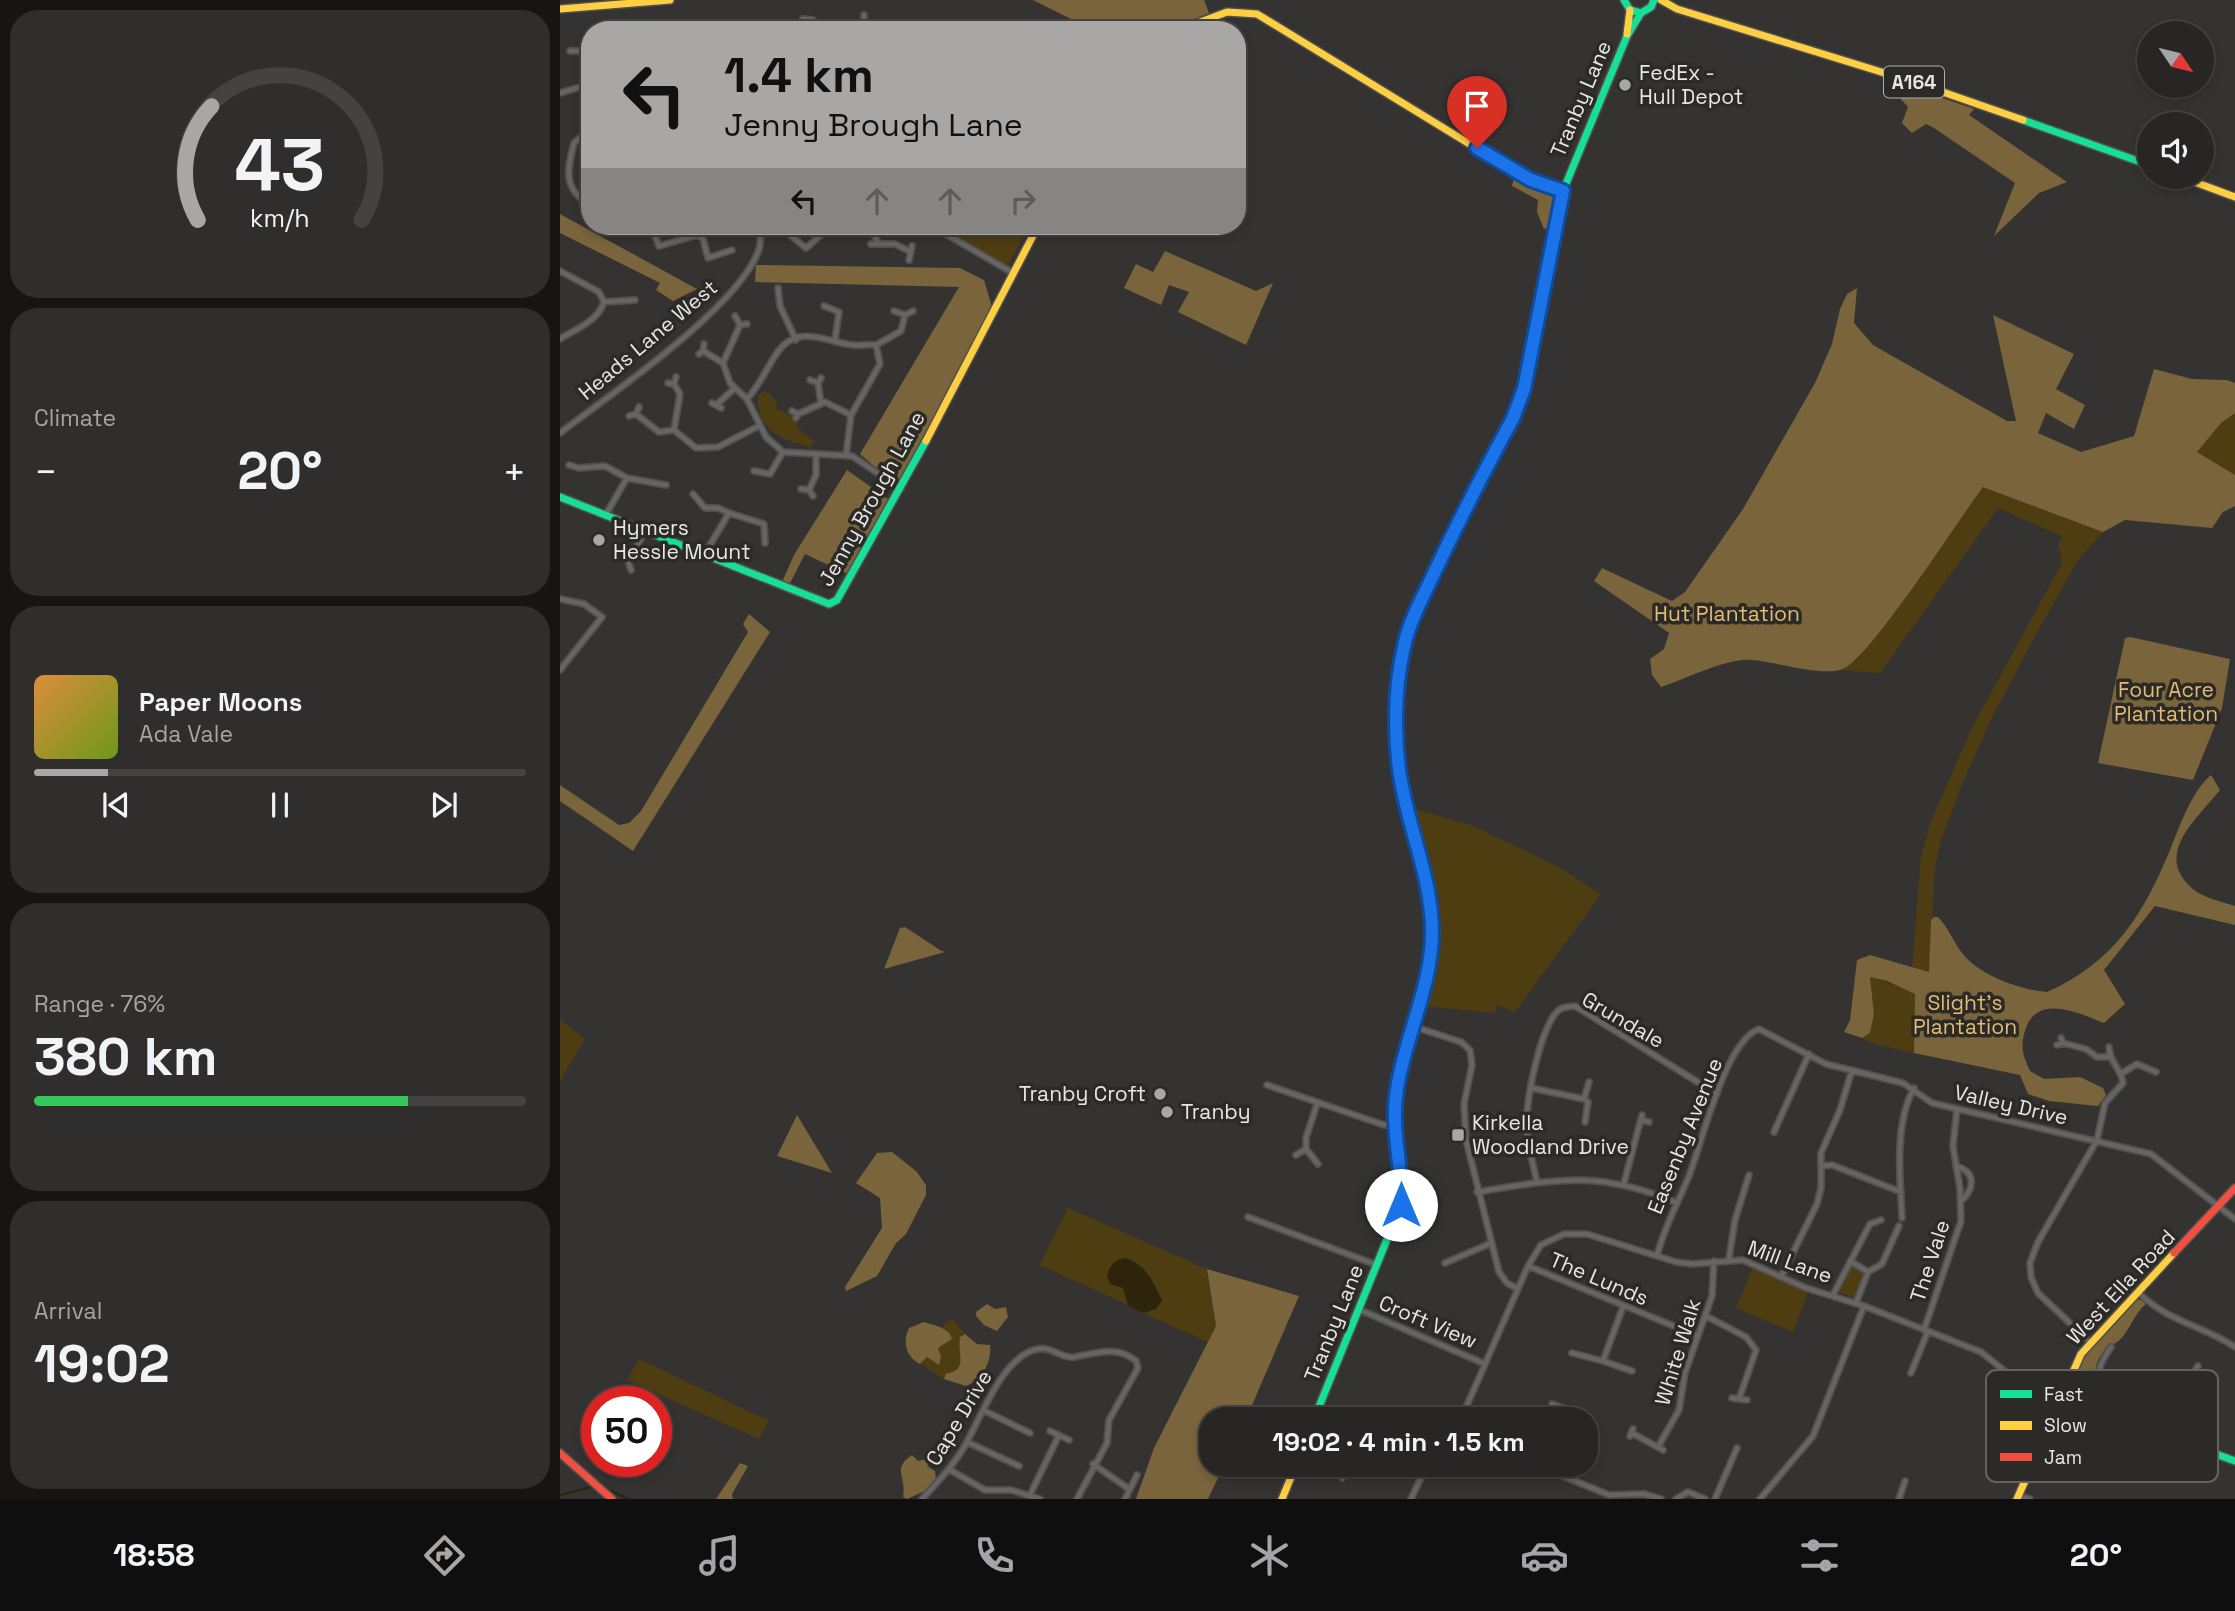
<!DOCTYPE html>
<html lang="en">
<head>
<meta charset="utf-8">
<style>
	:root { --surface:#282625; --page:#302e2d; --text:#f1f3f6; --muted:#a5a5a7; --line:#444342; --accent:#a9a7a5 }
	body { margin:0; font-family:"Space Grotesk",sans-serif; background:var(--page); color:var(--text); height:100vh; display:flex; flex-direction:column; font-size:26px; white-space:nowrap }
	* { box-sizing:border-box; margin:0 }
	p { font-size:23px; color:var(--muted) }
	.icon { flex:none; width:38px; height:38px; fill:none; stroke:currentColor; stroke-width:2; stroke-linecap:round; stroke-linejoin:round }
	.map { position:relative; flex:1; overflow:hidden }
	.drawer { display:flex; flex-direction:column; gap:10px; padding:10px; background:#161514; width:560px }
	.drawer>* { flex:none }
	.hud { position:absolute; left:21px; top:21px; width:665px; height:214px; border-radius:28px; box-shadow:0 4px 10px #0003,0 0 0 2px var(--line); background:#a9a7a5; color:#111; overflow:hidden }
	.needle { width:46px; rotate:125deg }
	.controls { position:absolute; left:1577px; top:21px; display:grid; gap:14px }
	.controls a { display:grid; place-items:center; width:77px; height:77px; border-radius:50%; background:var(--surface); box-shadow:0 4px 10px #0003,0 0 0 2px var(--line); font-size:35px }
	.speed { position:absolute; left:21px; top:1386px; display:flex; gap:14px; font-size:35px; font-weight:700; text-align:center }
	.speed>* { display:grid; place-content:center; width:91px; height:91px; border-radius:50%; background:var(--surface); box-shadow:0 4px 10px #0003,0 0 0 2px var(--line); line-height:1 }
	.speed .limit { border:10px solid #d22; background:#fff; color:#111 }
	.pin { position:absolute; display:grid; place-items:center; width:60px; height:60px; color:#fff; margin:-72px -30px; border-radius:50% 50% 50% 0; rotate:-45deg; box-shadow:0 0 7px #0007 }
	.pin .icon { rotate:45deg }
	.me { position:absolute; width:77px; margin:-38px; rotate:0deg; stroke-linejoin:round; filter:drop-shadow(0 0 5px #0008) }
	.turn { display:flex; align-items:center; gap:24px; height:147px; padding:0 28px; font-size:32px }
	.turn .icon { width:91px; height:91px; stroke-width:2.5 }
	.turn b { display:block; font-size:49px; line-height:60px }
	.lanes { display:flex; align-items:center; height:66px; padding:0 28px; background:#0003; justify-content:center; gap:35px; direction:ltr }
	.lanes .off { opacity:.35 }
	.big { font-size:52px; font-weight:700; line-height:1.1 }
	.drawer .card { flex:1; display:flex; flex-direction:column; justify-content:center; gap:10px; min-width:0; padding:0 24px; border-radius:28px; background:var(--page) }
	.drawer .dial { align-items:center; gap:0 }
	.dial svg { height:182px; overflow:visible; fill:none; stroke:var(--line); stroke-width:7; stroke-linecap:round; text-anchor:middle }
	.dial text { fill:var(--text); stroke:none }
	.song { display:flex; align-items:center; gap:21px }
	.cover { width:84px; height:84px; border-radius:10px; background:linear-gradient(135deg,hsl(30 70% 55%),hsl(80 70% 35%)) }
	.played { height:7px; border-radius:4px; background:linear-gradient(90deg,var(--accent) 15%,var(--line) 15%) }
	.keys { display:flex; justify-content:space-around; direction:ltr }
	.heat { display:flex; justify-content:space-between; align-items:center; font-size:38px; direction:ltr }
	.charge { height:10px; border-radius:5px; background:linear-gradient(90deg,#34c759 76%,var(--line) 0) }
	.trip { position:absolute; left:639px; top:1407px; width:399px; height:70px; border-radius:28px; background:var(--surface); box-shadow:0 4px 10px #0003,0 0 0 2px var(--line); font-weight:700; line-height:70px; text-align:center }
	.dock { display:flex; height:112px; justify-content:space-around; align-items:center; background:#100f0f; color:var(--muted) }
	.dock .icon { width:49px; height:49px }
	.dock .current { color:var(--accent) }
	.dock b { font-size:32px; color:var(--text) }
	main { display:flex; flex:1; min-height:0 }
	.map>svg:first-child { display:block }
</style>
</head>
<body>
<main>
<section class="drawer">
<div class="card dial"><svg viewBox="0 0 100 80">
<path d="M14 69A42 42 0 1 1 86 69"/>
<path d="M14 69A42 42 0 0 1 20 19" stroke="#a9a7a5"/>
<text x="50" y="56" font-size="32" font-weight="700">43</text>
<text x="50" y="72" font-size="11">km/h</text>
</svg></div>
<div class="card"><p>Climate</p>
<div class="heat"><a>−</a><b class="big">20°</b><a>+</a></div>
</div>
<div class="card">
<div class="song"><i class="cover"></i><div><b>Paper Moons</b><p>Ada Vale</p></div></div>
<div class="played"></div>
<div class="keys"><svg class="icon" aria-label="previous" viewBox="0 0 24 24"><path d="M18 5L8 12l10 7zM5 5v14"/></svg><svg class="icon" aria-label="pause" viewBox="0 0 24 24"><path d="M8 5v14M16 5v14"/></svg><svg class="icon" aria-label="next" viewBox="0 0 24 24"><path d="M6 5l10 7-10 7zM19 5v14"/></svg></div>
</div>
<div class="card"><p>Range · 76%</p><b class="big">380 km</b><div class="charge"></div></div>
<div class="card"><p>Arrival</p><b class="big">19:02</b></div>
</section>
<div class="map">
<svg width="1675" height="1499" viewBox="0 0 1675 1499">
	<rect width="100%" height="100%" fill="#353331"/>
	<!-- green -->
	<path fill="#4f3d12" d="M407,226H469L447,267L398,237Z
		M202,392L209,393L217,403L216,409L233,416V421L238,423L237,428L257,444L252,443L251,447C224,441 196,430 198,397Z
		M1675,413V475L1637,452L1661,423Z
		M1423,487L1543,532L1518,560L1475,636L1431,719L1399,792L1380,843L1374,875L1370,973L1352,967L1361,858L1370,823L1412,728L1502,563L1498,545L1502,536L1438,508L1320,673L1282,670L1297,659L1331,615Z
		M855,809L914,826L1002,869L1041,894L955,1012L937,1005L935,1013L862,1006L878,935L869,863Z
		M1310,976L1355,993L1354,1053L1314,1044L1302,1038L1310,1033L1314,1014Z
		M0,1020L25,1039L0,1081Z
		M508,1208L647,1269L656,1326L648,1342L583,1313L596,1309L602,1300L591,1278L559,1284L563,1288L568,1305L480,1265Z
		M1193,1267L1248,1292L1233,1332L1176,1308Z
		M1293,1268L1304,1272L1305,1276L1295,1298L1279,1292L1289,1270Z
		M392,1318L405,1334L400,1337L403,1363L384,1379L361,1364L367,1357L381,1361L378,1348L387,1342L386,1329L381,1328Z
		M79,1359L209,1421L199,1439L67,1380Z"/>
	<!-- forest -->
	<path fill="#79643b" d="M473,0H644L649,13L608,30H533Z
		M1344,85L1414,109L1409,115L1507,182L1479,193L1434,236L1455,183L1374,128L1366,124L1352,133L1342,123L1348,107L1340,98Z
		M955,174L997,196L987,228L984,229L977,212L978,200L952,186Z
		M0,214L137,289L113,301L96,290L100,283L0,233Z
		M605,251L696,291L713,283L686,345L618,312L629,292L609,285L601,305L564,288L576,264L593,272Z
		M196,265L400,268L424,280L432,307L341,482H332L300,454L399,287L195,282Z
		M1297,288L1294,323L1313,345L1447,421H1456L1433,315L1514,354L1496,389L1525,405L1514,429L1486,413L1478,433L1521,452L1574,436L1594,369L1632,379L1667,380L1675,383V413L1661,423L1637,452L1675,475V506L1663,512L1652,528L1565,520L1543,532L1423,487C1399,519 1310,658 1283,669C1261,678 1205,658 1183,660C1159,662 1125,679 1101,687L1092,675L1090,659L1104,649L1109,633L1034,581L1042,568L1112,601L1125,592L1183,509L1255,383L1272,344L1280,309L1287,294Z
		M287,470L332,502L292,576L245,554L229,585L222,582L234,555Z
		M189,614L210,632L73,851L0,801V785L59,825L69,823L81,811L188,632L183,624Z
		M1570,637L1670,659L1662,708L1633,780L1538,763L1565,638Z
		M1651,775L1660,790C1638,818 1591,855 1634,890C1644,898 1663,902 1675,906V925L1595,906L1544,970L1565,1004L1544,1023C1521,1014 1478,993 1466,1028C1460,1045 1462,1054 1470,1071L1484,1079L1520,1077L1543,1088L1546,1095L1538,1106L1489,1101L1468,1094L1460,1075L1354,1053L1355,994L1327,981L1310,977L1314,1014L1310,1033L1302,1038L1284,1032L1290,1020L1297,960L1310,955L1369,972L1371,920L1374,917H1378C1389,928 1393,942 1403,954C1419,975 1460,990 1487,992C1555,962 1585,912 1612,845C1621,823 1632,791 1651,775Z
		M345,927L380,950L385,952L324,969L340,928Z
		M237,1115L272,1173L217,1156Z
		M332,1152L356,1171L366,1185V1195L346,1234L336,1243L317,1276L286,1291L285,1287L322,1228L320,1198L296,1183L317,1153Z
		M647,1269L739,1296L686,1419H651V1465H664L648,1499H576L594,1448L656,1326Z
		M1578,1299L1587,1303C1576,1312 1572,1324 1564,1335C1559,1342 1553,1344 1548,1348C1531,1361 1532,1383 1547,1396L1576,1399L1581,1403L1576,1418H1567L1510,1400L1506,1395C1518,1353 1550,1330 1578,1299Z
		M427,1304L435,1309L446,1307L448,1317L437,1331L424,1325L416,1316V1312Z
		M364,1322C375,1326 389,1327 392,1339L378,1348L381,1357L379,1365L367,1357L360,1364C346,1357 342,1342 349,1328Z
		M405,1334L417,1344L430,1345C432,1363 422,1379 406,1386L384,1379L386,1374C409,1369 397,1355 400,1337Z
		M352,1455L358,1461L371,1458L367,1466L375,1471L376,1480L367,1490L347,1499L343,1497C347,1477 331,1469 352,1455Z
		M180,1463L188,1466L172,1494L173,1499H156Z"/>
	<!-- water -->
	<path fill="#2e230b" d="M565,1258C586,1264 593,1282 602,1301L596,1309L583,1313L568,1305L563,1288L550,1284L547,1275C551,1264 554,1260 565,1258Z"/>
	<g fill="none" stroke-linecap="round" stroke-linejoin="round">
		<!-- stream -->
		<path stroke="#2e230b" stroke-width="2" d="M41,1486L68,1499
			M0,1495L35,1486"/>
		<defs>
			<path id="street" d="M243,19L253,20L257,30
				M304,30V15
				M10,51H30
				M0,93L30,84
				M30,129L14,143C7,171 3,189 30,205
				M91,226L99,246L138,235L143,239L148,258L172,250
				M231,226L230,235L246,248L271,226
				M309,226L319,244H335L351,252
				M372,226L453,273
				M311,244H319
				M349,260L352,246
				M0,271L39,292L44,302L75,300
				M218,288L220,306L236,340
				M264,306L279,312L275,339
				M334,311L345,315L353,311
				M175,316L180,325L187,324
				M180,325L163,363L170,383L187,399L206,437L223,452L292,456L341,489
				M0,339C16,329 38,321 44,302
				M316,345L341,331L345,315
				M143,351L163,363
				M139,354L143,351L144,344
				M250,380L258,383L261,378
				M108,383L114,384L116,377
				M258,383L261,403
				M114,384L120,394L114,430L136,448L158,447L199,426
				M187,399C200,385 206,369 217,353C238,322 268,343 293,345C301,346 308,344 316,345L320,364L291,415L286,456
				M152,403L161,408
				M156,405L175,388
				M232,411L238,414L236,418
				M76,414L99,432L114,430
				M238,414L265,402L291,415
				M69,416L76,414L79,407
				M0,433C50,395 177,308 198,252C202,243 200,235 200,226
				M9,465L19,468L45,466L67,478
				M194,471L210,474L223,452
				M241,489L249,490L253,496
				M249,490L256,475V456
				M133,494L145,508H158L169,513L144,555
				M169,513L204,524L205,543
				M45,516L67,478L106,485
				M71,570L68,561L85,532
				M0,599L24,604L42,617L0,670
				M852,1026L901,1042L910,1050L912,1065L904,1104L906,1140L939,1272L947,1283L958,1289
				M1503,1043L1526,1049L1537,1057H1549
				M1497,1045L1503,1043L1501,1038
				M1562,1073L1577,1064L1596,1072
				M707,1085L824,1125L833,1124
				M971,1088L1024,1099L1029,1082
				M1024,1099L1028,1102L1025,1122
				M1081,1120L1089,1122
				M1214,1132L1249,1054
				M746,1149L758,1164
				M736,1155L746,1149V1138L757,1104
				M1261,1166L1272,1165L1341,1192
				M1396,1166C1416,1172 1415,1188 1401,1201
				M977,1182C972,1160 965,1136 967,1113C969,1088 980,1034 995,1014C1000,1007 1007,1007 1015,1006L1157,1094
				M1064,1183L1082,1115
				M917,1192C997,1179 1040,1170 1117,1203
				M688,1217L817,1265
				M1342,1218C1340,1177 1334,1124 1354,1088
				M1097,1256C1104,1227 1118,1203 1129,1176C1142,1143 1165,1041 1199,1029L1266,1064L1343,1083L1372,1103L1591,1154L1675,1219
				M1169,1258L1175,1220L1189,1175
				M1290,1261L1308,1272
				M885,1263L929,1244
				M968,1266L1138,1336
				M1221,1277L1257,1204L1261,1188V1153L1280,1110L1292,1070
				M1578,1292C1611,1324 1640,1324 1675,1347
				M1273,1295L1310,1224L1321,1220
				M1296,1303L1308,1272L1322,1264L1339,1226
				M798,1309L925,1364
				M1146,1316L1186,1337L1196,1350L1179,1399
				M1364,1330L1401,1221L1400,1188L1393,1146L1397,1109
				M1531,1343L1478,1293L1471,1277L1470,1263L1478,1242L1537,1140L1545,1103L1563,1083C1561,1068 1549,1062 1549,1047
				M1551,1347C1540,1363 1535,1372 1543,1391L1553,1396L1584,1397L1574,1424
				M1012,1353L1043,1361L1063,1307
				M1043,1361L1072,1371
				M1351,1373L1368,1331
				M1584,1397L1622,1390L1638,1366
				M1172,1398L1187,1400
				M992,1404L1008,1410L1016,1419
				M425,1411L470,1433
				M901,1419L968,1266L981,1245L1004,1234H1027L1116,1262L1132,1264L1183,1260L1246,1288L1304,1306L1421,1352L1456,1380L1499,1402
				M490,1431L509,1440
				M1072,1433L1103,1450
				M1070,1436L1073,1429
				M1609,1437L1617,1413
				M407,1442L459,1466
				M1098,1447L1119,1410L1125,1373L1152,1296L1154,1261
				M533,1464L569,1489
				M1008,1465L1003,1476L1049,1495L1084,1494L1101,1499
				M390,1470L425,1490H451L480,1499
				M782,1478L793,1465
				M470,1495L499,1435
				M1458,1496L1470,1499
				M362,1499C377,1483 391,1468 403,1449C420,1421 442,1355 478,1349C492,1346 501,1359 515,1357C536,1353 558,1345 576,1361L578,1368L549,1420L547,1443L517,1499
				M565,1499L577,1475
				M851,1499L867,1465
				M1116,1499L1128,1492L1145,1499
				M1155,1499L1177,1448
				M1200,1499L1253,1436L1304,1306
				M1339,1499L1345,1481"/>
			<path id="fast" d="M1064,0L1070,10L1081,13L1091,7L1094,0
				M1463,120L1589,165
				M970,358L1003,191L1067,36L1081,13
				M0,497L269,604L277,600L366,441
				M1499,1402L1574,1424L1675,1461
				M754,1419L841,1205C843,1166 830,1128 836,1089C845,1035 873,984 872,929C871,884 854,842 844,799C830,734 833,657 863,596"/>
			<path id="slow" d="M1101,0L1117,9L1357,83L1463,120
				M0,9L110,0
				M619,30L667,12L697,14L944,165L971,180L1003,191
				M1067,34L1070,10
				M1621,177L1675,197
				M366,441L478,226
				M863,596L953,418L964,389L970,358
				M722,1499L736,1465
				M1457,1499L1521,1354L1614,1253"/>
			<path id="jam" d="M1614,1253L1675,1188
				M0,1453L52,1499"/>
		</defs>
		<!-- street casing -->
		<use href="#street" stroke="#51504e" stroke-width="8"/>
		<!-- fast casing -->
		<use href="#fast" stroke="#51504e" stroke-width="10"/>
		<!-- slow casing -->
		<use href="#slow" stroke="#51504e" stroke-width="10"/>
		<!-- jam casing -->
		<use href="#jam" stroke="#51504e" stroke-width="10"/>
		<!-- street -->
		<use href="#street" stroke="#666563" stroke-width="4.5"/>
		<!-- fast -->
		<use href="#fast" stroke="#16e098" stroke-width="7"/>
		<!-- slow -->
		<use href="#slow" stroke="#ffcf43" stroke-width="7"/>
		<!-- jam -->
		<use href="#jam" stroke="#f24e42" stroke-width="7"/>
	</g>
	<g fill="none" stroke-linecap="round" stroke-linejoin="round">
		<defs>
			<path id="route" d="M841,1205C843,1164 830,1130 837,1089C845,1036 873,984 872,929C871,874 846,823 839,769C834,728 835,683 845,642C851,617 865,593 876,569C900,518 926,468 953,418L964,389L1003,191L971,180L917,148"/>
		</defs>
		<!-- route casing -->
		<use href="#route" stroke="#114b97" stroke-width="18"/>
		<!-- route -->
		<use href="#route" stroke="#1a73e8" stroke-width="12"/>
	</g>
	<!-- markers -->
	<g fill="#a9a7a5" stroke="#2c2a26" stroke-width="2.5">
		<circle cx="1065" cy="85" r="7"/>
		<circle cx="39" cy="540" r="7"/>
		<circle cx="600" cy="1094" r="7"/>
		<circle cx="607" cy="1112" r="7"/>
		<rect x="891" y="1128" width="14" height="14" rx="3.5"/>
	</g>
	<g text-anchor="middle" stroke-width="7" stroke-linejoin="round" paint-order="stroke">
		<!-- shield labels -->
		<rect fill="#2c2a26" stroke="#b0aeab" stroke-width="2" x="1324" y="66.5" width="60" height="31" rx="5"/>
		<g font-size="19" font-weight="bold" fill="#e8e6e4">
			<text x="1354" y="89">A164</text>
		</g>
		<!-- poi labels -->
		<g font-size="21" fill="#e8e6e4" stroke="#2c2a26" text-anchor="start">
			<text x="1079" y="80">FedEx -<tspan x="1079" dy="24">Hull Depot</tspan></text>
			<text x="53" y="535">Hymers<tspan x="53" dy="24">Hessle Mount</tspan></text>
			<text x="586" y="1101" text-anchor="end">Tranby Croft</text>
			<text x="621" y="1119">Tranby</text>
			<text x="912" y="1130">Kirkella<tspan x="912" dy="24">Woodland Drive</tspan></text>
		</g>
		<!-- street labels -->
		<g font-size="21" fill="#e8e6e4" stroke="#2c2a26">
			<text transform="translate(1021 99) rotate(-67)" y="7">Tranby Lane</text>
			<text transform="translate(88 340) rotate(-40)" y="7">Heads Lane West</text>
			<text transform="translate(312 499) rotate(-61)" y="7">Jenny Brough Lane</text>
			<text transform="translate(1063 1020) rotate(30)" y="7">Grundale</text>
			<text transform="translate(1451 1105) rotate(13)" y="7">Valley Drive</text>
			<text transform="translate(1125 1136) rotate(-68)" y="7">Easenby Avenue</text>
			<text transform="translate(1370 1261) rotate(-72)" y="7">The Vale</text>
			<text transform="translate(1230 1262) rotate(20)" y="7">Mill Lane</text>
			<text transform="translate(1039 1279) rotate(23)" y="7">The Lunds</text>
			<text transform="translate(1561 1287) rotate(-47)" y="7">West Ella Road</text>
			<text transform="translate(868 1322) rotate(23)" y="7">Croft View</text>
			<text transform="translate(774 1323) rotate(-68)" y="7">Tranby Lane</text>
			<text transform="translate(1118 1352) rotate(-73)" y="7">White Walk</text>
			<text transform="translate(399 1418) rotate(-59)" y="7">Cape Drive</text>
		</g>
		<!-- park labels -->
		<g font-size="21" fill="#e1bc72" stroke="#2c2a26">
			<text x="1167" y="621">Hut Plantation</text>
			<text x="1606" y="697">Four Acre<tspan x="1606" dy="24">Plantation</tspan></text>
			<text x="1405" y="1010">Slight's<tspan x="1405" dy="24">Plantation</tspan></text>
		</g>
	</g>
	<!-- legend -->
	<rect x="1426" y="1370" width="232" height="112" rx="10" fill="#2c2a26" stroke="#64625f" stroke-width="2"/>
	<rect x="1440" y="1390" width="32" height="8" fill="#16e098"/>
	<rect x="1440" y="1421" width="32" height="9" fill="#ffcf43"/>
	<rect x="1440" y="1453" width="32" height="8" fill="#f24e42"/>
	<g font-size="19" fill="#e8e6e4">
		<text x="1484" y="1401">Fast</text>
		<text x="1484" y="1432">Slow</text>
		<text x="1484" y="1464">Jam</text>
	</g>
</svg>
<div class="controls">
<a><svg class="needle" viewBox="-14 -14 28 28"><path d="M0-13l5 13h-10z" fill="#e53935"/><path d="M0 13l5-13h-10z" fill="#a5a5a7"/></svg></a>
<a><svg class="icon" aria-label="sound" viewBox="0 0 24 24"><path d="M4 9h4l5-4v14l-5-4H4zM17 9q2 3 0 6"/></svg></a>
</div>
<div class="speed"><div class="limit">50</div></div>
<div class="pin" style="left:917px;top:148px;background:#d93025"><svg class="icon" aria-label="arrive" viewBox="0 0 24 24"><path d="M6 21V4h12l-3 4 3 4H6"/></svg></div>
<svg class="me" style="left:841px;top:1205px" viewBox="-20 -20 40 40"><circle r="19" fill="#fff"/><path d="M0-13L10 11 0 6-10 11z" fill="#1a73e8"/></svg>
<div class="trip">19:02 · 4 min · 1.5 km</div>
<div class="hud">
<div class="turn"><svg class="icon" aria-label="left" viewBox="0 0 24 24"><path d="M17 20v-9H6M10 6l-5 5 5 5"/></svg><div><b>1.4 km</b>Jenny Brough Lane</div></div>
<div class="lanes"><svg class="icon" aria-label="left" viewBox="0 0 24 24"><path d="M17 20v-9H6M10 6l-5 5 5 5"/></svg><svg class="icon off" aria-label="ahead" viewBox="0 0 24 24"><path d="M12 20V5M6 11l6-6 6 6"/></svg><svg class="icon off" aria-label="ahead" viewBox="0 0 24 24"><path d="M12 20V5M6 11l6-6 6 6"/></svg><svg class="icon off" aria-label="right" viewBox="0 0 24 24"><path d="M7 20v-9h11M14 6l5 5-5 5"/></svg></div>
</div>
</div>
</main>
<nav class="dock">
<b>18:58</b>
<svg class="icon current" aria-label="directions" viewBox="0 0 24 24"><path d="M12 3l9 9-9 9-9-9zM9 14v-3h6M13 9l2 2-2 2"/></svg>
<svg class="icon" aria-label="music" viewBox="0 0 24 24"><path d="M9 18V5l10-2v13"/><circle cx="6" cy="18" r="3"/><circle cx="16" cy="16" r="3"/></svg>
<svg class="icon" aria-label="phone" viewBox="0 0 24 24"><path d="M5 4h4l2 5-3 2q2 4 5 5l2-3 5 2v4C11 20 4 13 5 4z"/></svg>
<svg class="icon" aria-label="climate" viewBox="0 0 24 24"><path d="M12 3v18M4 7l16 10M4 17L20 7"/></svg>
<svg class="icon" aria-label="car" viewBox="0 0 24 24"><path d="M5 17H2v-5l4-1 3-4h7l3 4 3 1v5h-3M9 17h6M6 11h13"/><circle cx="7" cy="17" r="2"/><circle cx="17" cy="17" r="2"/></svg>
<svg class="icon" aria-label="filters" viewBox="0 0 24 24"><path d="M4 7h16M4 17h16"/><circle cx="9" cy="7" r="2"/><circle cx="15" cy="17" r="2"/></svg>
<b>20°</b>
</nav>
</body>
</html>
